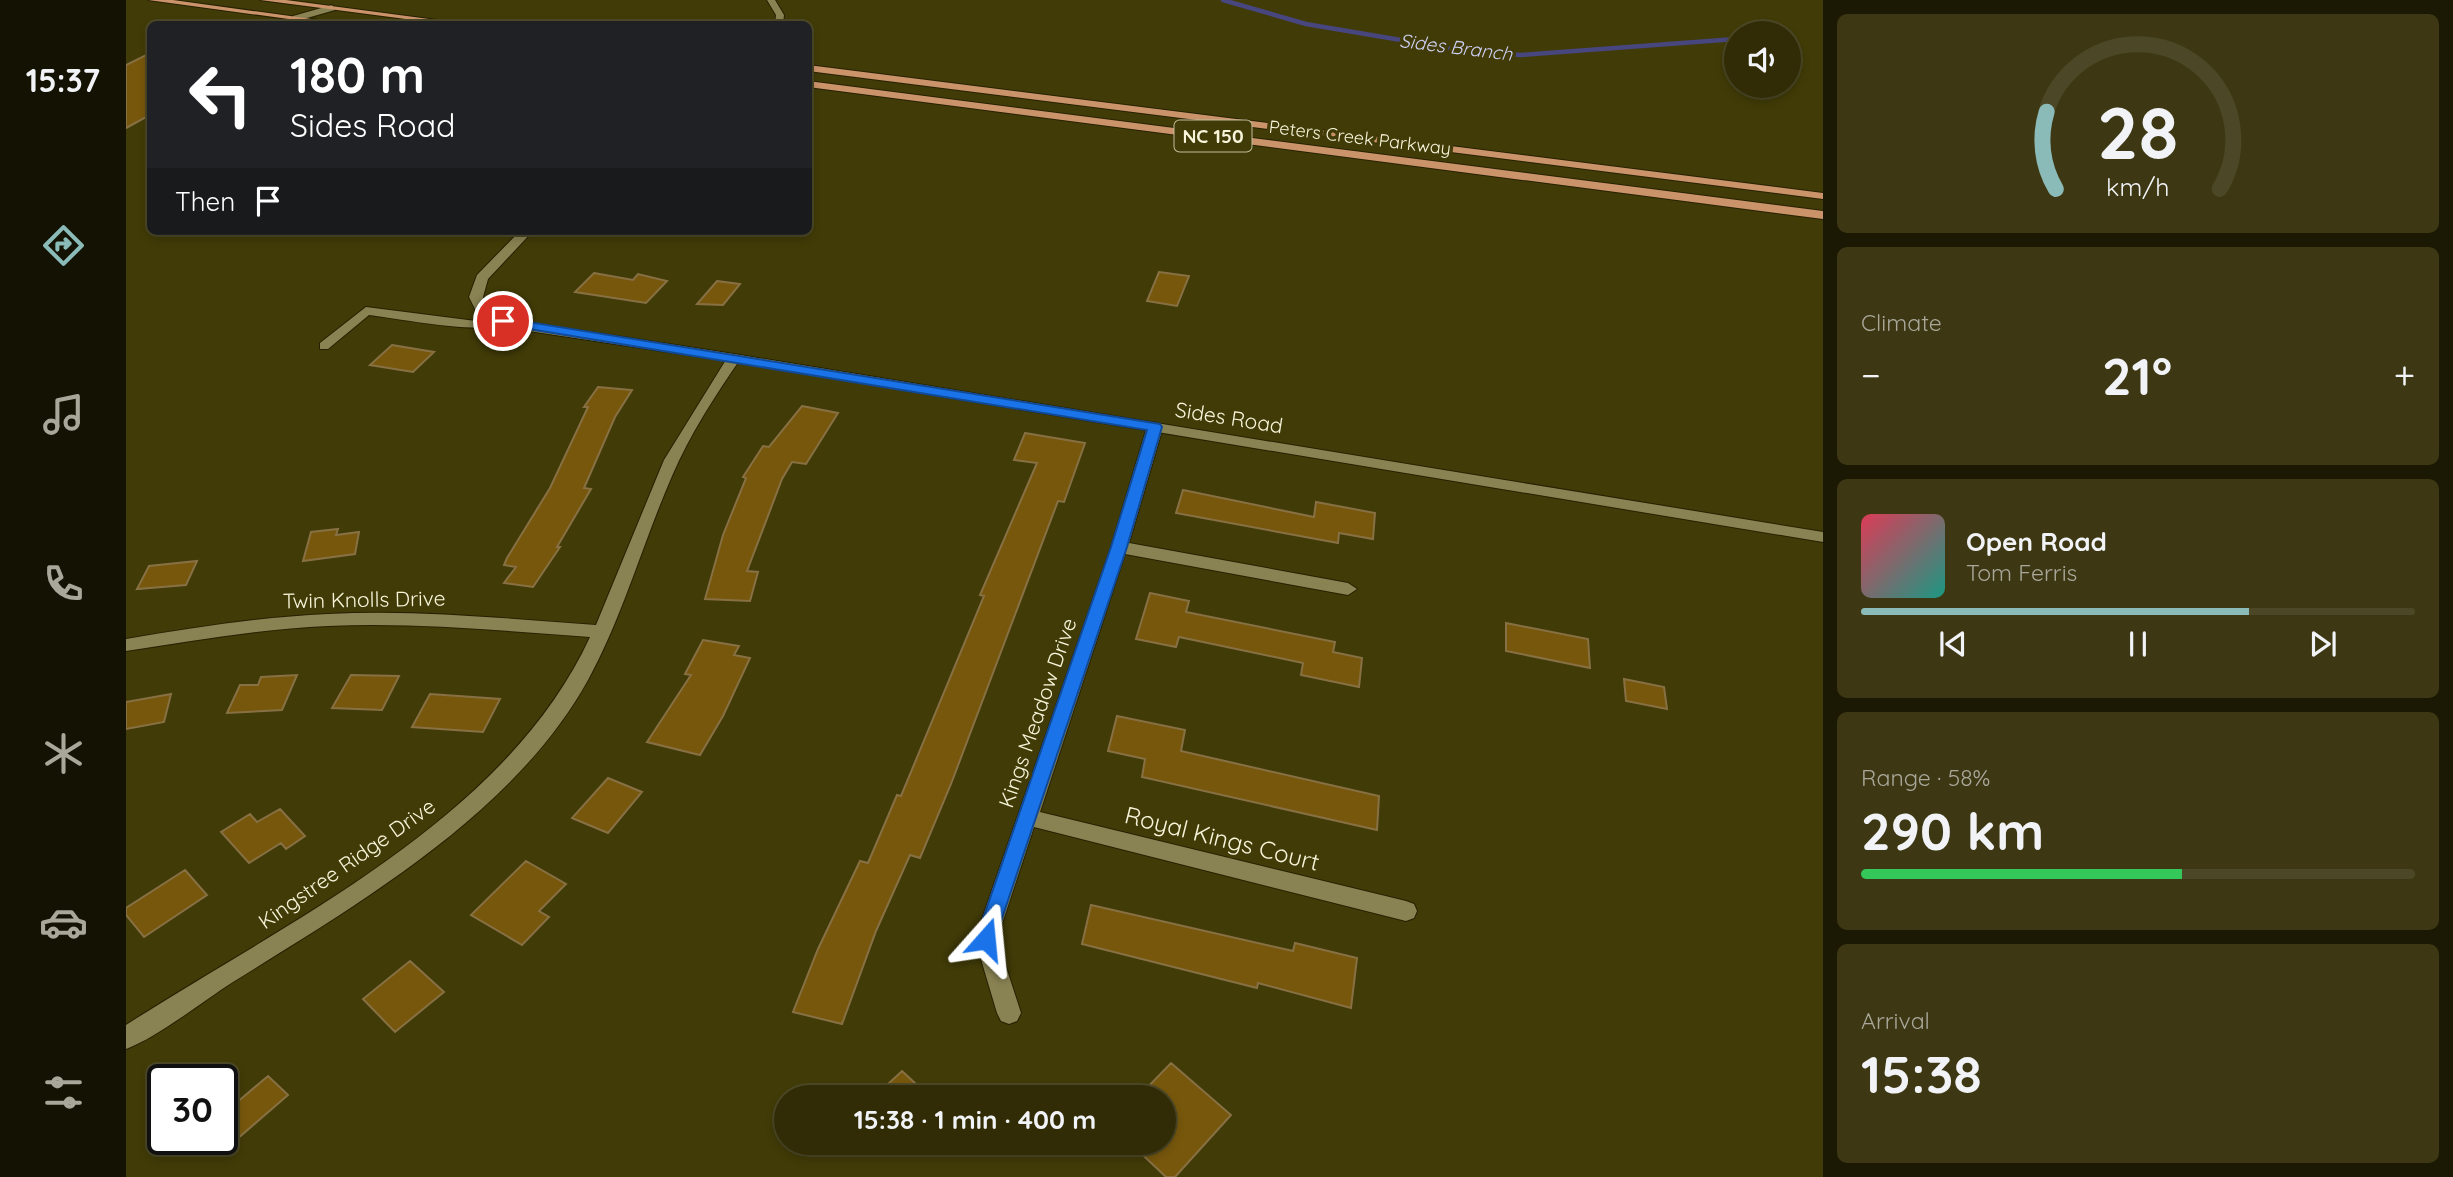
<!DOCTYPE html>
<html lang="en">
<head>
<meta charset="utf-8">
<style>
	:root { --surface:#312c05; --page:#3d3813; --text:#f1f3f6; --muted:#a8a79a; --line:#4c4827; --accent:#8bbbb9 }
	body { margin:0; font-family:Quicksand,sans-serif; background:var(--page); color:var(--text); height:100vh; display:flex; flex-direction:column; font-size:26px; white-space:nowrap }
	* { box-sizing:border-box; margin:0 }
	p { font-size:23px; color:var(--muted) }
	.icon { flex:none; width:38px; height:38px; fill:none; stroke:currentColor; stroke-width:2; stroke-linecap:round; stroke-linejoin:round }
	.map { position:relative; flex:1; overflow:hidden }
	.side { display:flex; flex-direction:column; gap:14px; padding:14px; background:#1b1803; width:630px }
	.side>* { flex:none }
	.guide { position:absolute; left:21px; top:21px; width:665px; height:214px; border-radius:10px; box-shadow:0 4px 10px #0003,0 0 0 2px var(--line); background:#202124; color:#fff; overflow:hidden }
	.controls { position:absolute; left:1598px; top:21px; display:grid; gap:14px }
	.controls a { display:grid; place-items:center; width:77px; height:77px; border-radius:50%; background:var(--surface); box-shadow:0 4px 10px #0003,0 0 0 2px var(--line); font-size:35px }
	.speed { position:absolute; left:21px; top:1064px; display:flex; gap:14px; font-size:35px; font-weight:700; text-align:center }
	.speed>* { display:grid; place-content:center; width:91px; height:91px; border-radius:50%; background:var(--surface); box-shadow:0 4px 10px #0003,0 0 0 2px var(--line); line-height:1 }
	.speed .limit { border:4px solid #111; border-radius:10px; background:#fff; color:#111 }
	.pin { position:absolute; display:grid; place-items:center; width:60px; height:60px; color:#fff; margin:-30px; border:4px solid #fff; border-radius:50%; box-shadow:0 2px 7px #0007 }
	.me { position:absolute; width:77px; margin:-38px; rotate:18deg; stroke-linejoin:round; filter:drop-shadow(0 0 5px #0008) }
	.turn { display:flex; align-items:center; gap:24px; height:147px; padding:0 28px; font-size:32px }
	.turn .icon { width:91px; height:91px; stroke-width:2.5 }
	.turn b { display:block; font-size:49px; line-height:60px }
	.then { display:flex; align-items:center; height:66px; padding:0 28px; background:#0003; gap:14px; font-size:26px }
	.big { font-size:52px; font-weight:700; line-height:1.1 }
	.side .card { flex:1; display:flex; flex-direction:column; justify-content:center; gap:10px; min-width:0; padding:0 24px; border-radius:10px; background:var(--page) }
	.side .dial { align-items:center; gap:0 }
	.dial svg { height:182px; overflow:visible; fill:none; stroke:var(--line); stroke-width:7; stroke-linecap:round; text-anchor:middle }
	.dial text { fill:var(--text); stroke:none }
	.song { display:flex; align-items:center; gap:21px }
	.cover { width:84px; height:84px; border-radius:10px; background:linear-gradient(135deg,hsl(350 70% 55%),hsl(170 70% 35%)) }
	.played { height:7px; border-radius:4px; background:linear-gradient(90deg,var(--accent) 70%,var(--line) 70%) }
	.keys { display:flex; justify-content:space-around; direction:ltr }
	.heat { display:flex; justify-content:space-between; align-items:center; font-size:38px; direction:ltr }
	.charge { height:10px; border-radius:5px; background:linear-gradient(90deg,#34c759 58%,var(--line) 0) }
	.trip { position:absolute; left:648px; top:1085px; width:402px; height:70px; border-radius:35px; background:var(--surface); box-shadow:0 4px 10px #0003,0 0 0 2px var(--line); font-weight:700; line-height:70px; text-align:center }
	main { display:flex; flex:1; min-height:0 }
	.tabs { display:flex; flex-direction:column; width:126px; justify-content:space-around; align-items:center; background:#141202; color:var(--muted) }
	.tabs .icon { width:49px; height:49px }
	.tabs .on { color:var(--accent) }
	.tabs b { font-size:32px; color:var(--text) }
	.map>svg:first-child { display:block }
</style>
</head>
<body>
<main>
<nav class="tabs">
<b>15:37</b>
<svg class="icon on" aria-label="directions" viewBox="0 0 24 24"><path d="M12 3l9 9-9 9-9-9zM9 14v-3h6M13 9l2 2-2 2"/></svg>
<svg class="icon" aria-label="music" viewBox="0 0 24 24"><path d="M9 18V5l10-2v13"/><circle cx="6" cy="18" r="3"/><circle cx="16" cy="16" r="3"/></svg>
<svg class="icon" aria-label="phone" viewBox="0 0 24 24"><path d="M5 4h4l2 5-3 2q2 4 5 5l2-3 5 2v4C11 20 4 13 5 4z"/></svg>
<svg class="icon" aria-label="climate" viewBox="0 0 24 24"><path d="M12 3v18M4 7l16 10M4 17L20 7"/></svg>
<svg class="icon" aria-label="car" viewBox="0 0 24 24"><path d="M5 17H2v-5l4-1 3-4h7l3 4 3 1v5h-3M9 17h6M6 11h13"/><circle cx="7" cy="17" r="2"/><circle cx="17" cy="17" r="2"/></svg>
<svg class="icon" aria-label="filters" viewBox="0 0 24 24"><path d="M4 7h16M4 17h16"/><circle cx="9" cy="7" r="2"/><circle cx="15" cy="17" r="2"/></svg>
</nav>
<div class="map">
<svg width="1697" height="1177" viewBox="0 0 1697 1177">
	<rect width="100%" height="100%" fill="#413b07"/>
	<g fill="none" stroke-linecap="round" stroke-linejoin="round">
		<!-- stream -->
		<path stroke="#47467f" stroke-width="4.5" d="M1097,0L1180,24L1346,52L1395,55L1610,39"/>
	</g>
	<!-- building -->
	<path fill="#77570c" stroke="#877044" stroke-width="2" d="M24,53V115L0,128V65Z
		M1033,272L1063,276L1051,306L1021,301Z
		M468,273L507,280L512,274L541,281L520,303L449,292Z
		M591,281L614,284L597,305L571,304Z
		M266,345L308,352L287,372L244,365Z
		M472,387L506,390L489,417L458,488L465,489L431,547H434L407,587L378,583L390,567L378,565L381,558L424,488L462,407H458Z
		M676,406L712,413L680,464L666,462L656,479L621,571L632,572L624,601L579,599L597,535L620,478L617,477L637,446L643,447Z
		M899,433L959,443L938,502L932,501L825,784L794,858L784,855L750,931L716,1024L667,1012L692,949L734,861L742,863L771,795L775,796L858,596L854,595L911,463L888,460Z
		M1057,490L1188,517L1190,502L1249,513L1247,539L1213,533L1212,543L1050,513Z
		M212,529L210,535L233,532L229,554L177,561L185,532Z
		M71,561L60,585L11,589L23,566Z
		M1024,593L1063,601L1060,612L1209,642L1207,652L1236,658L1233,687L1175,675L1177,663L1053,637L1050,647L1010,639Z
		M1380,623L1462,639L1464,668L1380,651Z
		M577,640L613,646L608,655L624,658L597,716L574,755L521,742L565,675L559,674Z
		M171,675L156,710L101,713L114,685H132L135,677Z
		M225,675L273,676L256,710L206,708Z
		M1498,679L1538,687L1541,709L1500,701Z
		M45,694L38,722L0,729V702Z
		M304,694L374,699L357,732L286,727Z
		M991,716L1059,730L1055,751L1253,796L1251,830L1016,777L1019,759L982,751Z
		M482,778L516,792L482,833L446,818Z
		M154,809L179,836L160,849L155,843L123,863L95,832L124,814L131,822Z
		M400,861L440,884L413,911L423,917L396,945L345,915Z
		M59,870L81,895L18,937L0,915V908Z
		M965,905L1167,951L1169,943L1231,958L1225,1008L1132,983L1131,988L956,944Z
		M284,961L318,992L269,1032L237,999Z
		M1045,1063L1105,1115L1049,1177H1040L1004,1143H1038V1097H1012Z
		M776,1071L804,1097H748Z
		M142,1076L162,1095L96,1152V1115Z"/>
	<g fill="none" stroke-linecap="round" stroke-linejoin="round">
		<defs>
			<path id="service" d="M641,0H649L658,15L657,24H649L650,15Z
				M240,307L350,321L377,318L383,322C364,337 270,318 243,315L202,349H194V343Z"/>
			<path id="minor" d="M608,354L615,358C589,396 564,434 546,476C516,545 497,616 462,680C388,814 233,903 107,982C77,1001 32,1037 0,1049V1025C161,921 380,820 464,637C378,631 289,622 202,626C134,629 67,641 0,651V639C67,628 134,617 202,614C291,609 381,619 470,625L538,460L603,355Z
				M1029,422L1037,427L1003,543L1222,583L1231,589L1222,595L999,554L914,812L1280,901L1288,904L1291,911L1288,918L1280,921L908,827L871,939L895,1013L891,1021L883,1024L875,1021L871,1013L849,939L985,547L1021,427Z"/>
			<path id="tertiary" d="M206,5L209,10L174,20L172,24H163L167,16Z
				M394,231H407L362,279L357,297L363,311L386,320L608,354L1697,532V542L608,362L383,328L353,317L343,297L351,275Z"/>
			<path id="primary" d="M22,0H47L222,24H199Z
				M134,0H160L341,24H318Z
				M682,65L1697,193V199L682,71Z
				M682,81L1697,211V219L682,87Z"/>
		</defs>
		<!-- service casing -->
		<use href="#service" stroke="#262100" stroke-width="2"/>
		<!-- minor casing -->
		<use href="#minor" stroke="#262100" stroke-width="2"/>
		<!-- tertiary casing -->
		<use href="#tertiary" stroke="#262100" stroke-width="2"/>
		<!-- primary casing -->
		<use href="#primary" stroke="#262100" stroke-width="2"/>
		<!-- service -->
		<use href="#service" fill="#898353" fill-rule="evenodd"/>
		<!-- minor -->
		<use href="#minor" fill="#898353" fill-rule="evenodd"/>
		<!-- tertiary -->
		<use href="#tertiary" fill="#898353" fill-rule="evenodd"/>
		<!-- primary -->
		<use href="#primary" fill="#cb936a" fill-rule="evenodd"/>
	</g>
	<!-- route -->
	<path fill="#1a73e8" stroke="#114b97" stroke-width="2" d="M377,318L1034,424L1036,427L1001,547L867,945L860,948L853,945L850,939L985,547L1021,430L372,324V319Z"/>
	<g text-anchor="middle" stroke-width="7" stroke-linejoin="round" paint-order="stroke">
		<!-- far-street labels -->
		<g font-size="18" fill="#f8f5db" stroke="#413b07">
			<text transform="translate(1234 138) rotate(7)" y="6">Peters Creek Parkway</text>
		</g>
		<!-- far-water labels -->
		<g font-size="19" font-style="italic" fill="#ced0f4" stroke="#413b07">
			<text transform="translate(1330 47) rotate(7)" y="7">Sides Branch</text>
		</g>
		<!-- shield labels -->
		<rect fill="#413b07" stroke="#c1bd9b" stroke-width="2" x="1048.5" y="120.5" width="77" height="31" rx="5"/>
		<g font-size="19" font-weight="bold" fill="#f8f5db">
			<text x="1087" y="143">NC 150</text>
		</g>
		<!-- street labels -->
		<g font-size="21" fill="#f8f5db" stroke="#413b07">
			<text transform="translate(1103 418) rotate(9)" y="7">Sides Road</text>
			<text transform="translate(238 600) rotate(-1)" y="7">Twin Knolls Drive</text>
			<text transform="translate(912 713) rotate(-71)" y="7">Kings Meadow Drive</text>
			<text transform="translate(221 864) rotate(-35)" y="7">Kingstree Ridge Drive</text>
		</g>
		<!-- near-street labels -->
		<g font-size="24" fill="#f8f5db" stroke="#413b07">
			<text transform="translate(1096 839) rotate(14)" y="8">Royal Kings Court</text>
		</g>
	</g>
</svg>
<div class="controls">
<a><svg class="icon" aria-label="sound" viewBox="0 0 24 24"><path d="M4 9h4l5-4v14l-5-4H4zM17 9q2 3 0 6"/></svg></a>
</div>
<div class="speed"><div class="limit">30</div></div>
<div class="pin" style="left:377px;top:321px;background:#d93025"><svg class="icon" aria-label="arrive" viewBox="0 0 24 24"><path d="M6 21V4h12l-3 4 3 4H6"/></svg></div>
<svg class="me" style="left:860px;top:939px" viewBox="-20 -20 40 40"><path d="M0-17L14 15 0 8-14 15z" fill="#1a73e8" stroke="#fff" stroke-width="4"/></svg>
<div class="trip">15:38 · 1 min · 400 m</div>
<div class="guide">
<div class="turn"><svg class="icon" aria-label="left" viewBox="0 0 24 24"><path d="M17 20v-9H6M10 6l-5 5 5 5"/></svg><div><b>180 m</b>Sides Road</div></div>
<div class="then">Then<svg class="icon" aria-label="arrive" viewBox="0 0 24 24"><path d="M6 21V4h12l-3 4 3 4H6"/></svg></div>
</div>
</div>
<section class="side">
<div class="card dial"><svg viewBox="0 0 100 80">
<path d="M14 69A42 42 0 1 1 86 69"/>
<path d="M14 69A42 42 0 0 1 10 35" stroke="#8bbbb9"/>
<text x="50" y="56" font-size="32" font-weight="700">28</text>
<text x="50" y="72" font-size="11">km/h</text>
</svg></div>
<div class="card"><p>Climate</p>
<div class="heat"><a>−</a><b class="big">21°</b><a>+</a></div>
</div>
<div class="card">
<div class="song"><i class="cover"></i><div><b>Open Road</b><p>Tom Ferris</p></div></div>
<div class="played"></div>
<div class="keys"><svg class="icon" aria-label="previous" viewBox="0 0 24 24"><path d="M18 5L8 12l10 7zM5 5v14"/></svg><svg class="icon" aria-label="pause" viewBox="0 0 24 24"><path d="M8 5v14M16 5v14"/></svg><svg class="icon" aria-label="next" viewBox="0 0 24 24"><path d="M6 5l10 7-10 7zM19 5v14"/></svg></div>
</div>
<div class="card"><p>Range · 58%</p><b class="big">290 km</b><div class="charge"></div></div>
<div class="card"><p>Arrival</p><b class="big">15:38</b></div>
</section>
</main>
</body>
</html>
